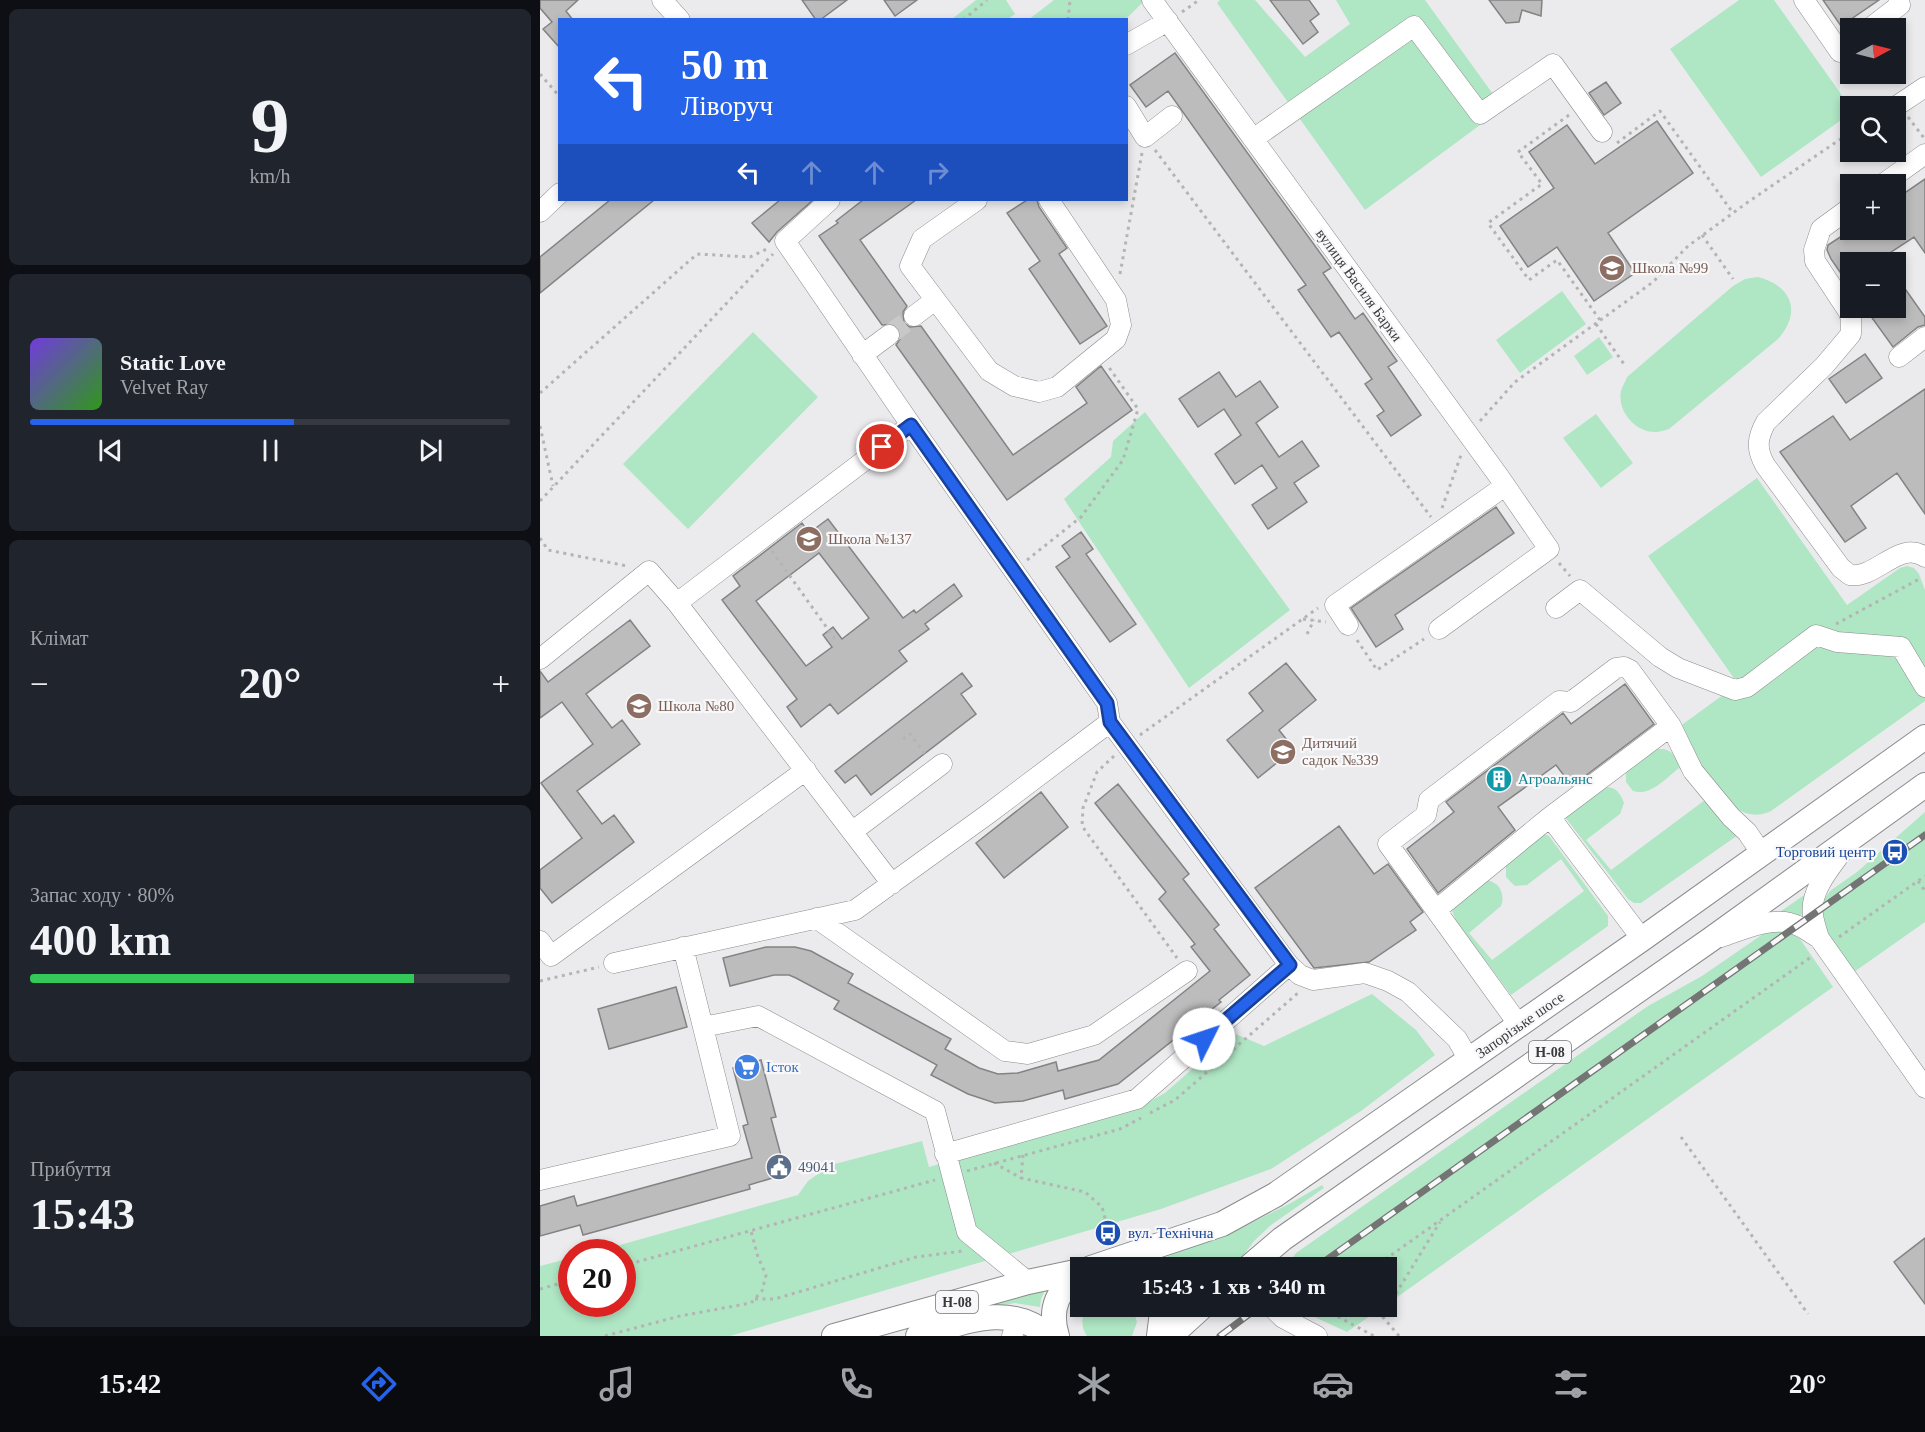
<!DOCTYPE html>
<html lang="uk">
<head>
<meta charset="utf-8">
<style>
	:root { --surface:#171b24; --page:#20242c; --text:#f1f3f6; --muted:#9ea1a6; --line:#363941; --accent:#2563eb }
	body { margin:0; font-family:"Times New Roman",serif; background:var(--page); color:var(--text); height:100vh; display:flex; flex-direction:column; font-size:22px; white-space:nowrap }
	* { box-sizing:border-box; margin:0 }
	p { font-size:20px; color:var(--muted) }
	.icon { flex:none; width:33px; height:33px; fill:none; stroke:currentColor; stroke-width:2; stroke-linecap:round; stroke-linejoin:round }
	.map { position:relative; flex:1; overflow:hidden }
	.panel { display:flex; flex-direction:column; gap:9px; padding:9px; background:#0d0f14; width:540px }
	.panel>* { flex:none }
	.guide { position:absolute; left:18px; top:18px; width:570px; height:183px; border-radius:0px; box-shadow:0 3px 9px #0003; background:#2563eb; color:#fff; overflow:hidden }
	.needle { width:39px; rotate:83deg }
	.buttons { position:absolute; left:1300px; top:18px; display:grid; gap:12px }
	.buttons a { display:grid; place-items:center; width:66px; height:66px; border-radius:0px; background:var(--surface); box-shadow:0 3px 9px #0003; font-size:30px }
	.speed { position:absolute; left:18px; top:1239px; display:flex; gap:12px; font-size:30px; font-weight:700; text-align:center }
	.speed>* { display:grid; place-content:center; width:78px; height:78px; border-radius:50%; background:var(--surface); box-shadow:0 3px 9px #0003; line-height:1 }
	.speed .limit { border:9px solid #d22; background:#fff; color:#111 }
	.pin { position:absolute; display:grid; place-items:center; width:51px; height:51px; color:#fff; margin:-26px; border:3px solid #fff; border-radius:50%; box-shadow:0 2px 6px #0007 }
	.me { position:absolute; width:66px; margin:-33px; rotate:49deg; stroke-linejoin:round; filter:drop-shadow(0 0 4px #0008) }
	.turn { display:flex; align-items:center; gap:21px; height:126px; padding:0 24px; font-size:27px }
	.turn .icon { width:78px; height:78px; stroke-width:2.5 }
	.turn b { display:block; font-size:42px; line-height:51px }
	.lanes { display:flex; align-items:center; height:57px; padding:0 24px; background:#0003; justify-content:center; gap:30px; direction:ltr }
	.lanes .off { opacity:.35 }
	.big { font-size:45px; font-weight:600; line-height:1.1 }
	.panel .card { flex:1; display:flex; flex-direction:column; justify-content:center; gap:9px; min-width:0; padding:0 21px; border-radius:9px; background:var(--page) }
	.panel .dial { align-items:center; gap:0 }
	.dial b { font-size:78px; line-height:1 }
	.song { display:flex; align-items:center; gap:18px }
	.cover { width:72px; height:72px; border-radius:9px; background:linear-gradient(135deg,hsl(260 70% 55%),hsl(110 70% 35%)) }
	.played { height:6px; border-radius:3px; background:linear-gradient(90deg,var(--accent) 55%,var(--line) 55%) }
	.keys { display:flex; justify-content:space-around; direction:ltr }
	.heat { display:flex; justify-content:space-between; align-items:center; font-size:33px; direction:ltr }
	.charge { height:9px; border-radius:4px; background:linear-gradient(90deg,#34c759 80%,var(--line) 0) }
	.trip { position:absolute; left:530px; top:1257px; width:327px; height:60px; border-radius:0px; background:var(--surface); box-shadow:0 3px 9px #0003; font-weight:600; line-height:60px; text-align:center }
	.menu { display:flex; height:96px; justify-content:space-around; align-items:center; background:#090b0e; color:var(--muted) }
	.menu .icon { width:42px; height:42px }
	.menu .active { color:var(--accent) }
	.menu b { font-size:27px; color:var(--text) }
	main { display:flex; flex:1; min-height:0 }
	.map>svg:first-child { display:block }
</style>
</head>
<body>
<main>
<section class="panel">
<div class="card dial"><b>9</b><p>km/h</p></div>
<div class="card">
<div class="song"><i class="cover"></i><div><b>Static Love</b><p>Velvet Ray</p></div></div>
<div class="played"></div>
<div class="keys"><svg class="icon" aria-label="previous" viewBox="0 0 24 24"><path d="M18 5L8 12l10 7zM5 5v14"/></svg><svg class="icon" aria-label="pause" viewBox="0 0 24 24"><path d="M8 5v14M16 5v14"/></svg><svg class="icon" aria-label="next" viewBox="0 0 24 24"><path d="M6 5l10 7-10 7zM19 5v14"/></svg></div>
</div>
<div class="card"><p>Клімат</p>
<div class="heat"><a>−</a><b class="big">20°</b><a>+</a></div>
</div>
<div class="card"><p>Запас ходу · 80%</p><b class="big">400 km</b><div class="charge"></div></div>
<div class="card"><p>Прибуття</p><b class="big">15:43</b></div>
</section>
<div class="map">
<svg width="1385" height="1336" viewBox="0 0 1385 1336">
	<rect width="100%" height="100%" fill="#ebebed"/>
	<!-- green -->
	<path fill="#afe6c4" d="M436,0H466L475,14L468,19H412Z
		M514,0H604V1L586,19L488,20Z
		M680,0H715L765,57L810,24L796,0H885L963,108L825,210L677,3Z
		M1199,0H1234L1311,108V113L1221,177L1130,49Z
		M1218,277C1252,286 1262,312 1238,339L1129,429C1125,430 1119,432 1115,432C1095,432 1077,411 1081,391C1082,387 1085,382 1087,377L1193,286L1205,279Z
		M1022,291L1046,324L980,373L956,340Z
		M213,332L278,397L148,529L83,464Z
		M1059,337L1073,357L1047,375L1034,356Z
		M605,412L750,610L649,688L524,499L571,457L573,441Z
		M1056,414L1093,463L1061,488L1023,438Z
		M1217,478L1307,605L1360,568L1367,566L1374,568L1379,574L1385,590V701L1231,811C1188,832 1153,757 1139,727L1198,684L1108,556Z
		M1114,749H1124L1131,752L1198,835L1101,903H1094L1088,899L1025,817L1063,788C1074,785 1080,792 1084,803L1080,814L1046,840L1071,870L1165,800L1139,768C1126,778 1110,797 1093,791L1086,782V772Z
		M1385,812V922L1314,972L1281,925L1280,911L1285,898L1290,891L1317,872Z
		M1004,834L1009,836L1068,916V926L971,995L916,921L912,910L913,905L944,880C958,880 966,893 961,906L929,933L952,960L1044,891L1021,859L987,885L975,886L966,877V865Z
		M1270,891L1265,912L1259,916L1248,913L1237,914Z
		M1237,930L1248,931L1260,939L1293,987L846,1305V1268H746L756,1253L1108,1006L1162,976L1223,934Z
		M832,994L876,1030L895,1055L821,1111L731,1169L621,1209L190,1336H0V1266L31,1258L32,1304H82V1252H55L258,1195L268,1181L291,1165L382,1141L389,1167L603,1105L625,1093L693,1033L724,1046Z
		M782,1185L784,1188L731,1225L714,1241L702,1257L687,1267L605,1268L603,1266L701,1228L749,1204Z
		M506,1288L501,1299L500,1307L475,1303L453,1307L452,1302Z
		M592,1306L597,1322L592,1336H547C540,1326 542,1317 546,1307Z
		M753,1307H843L807,1332Z"/>
	<!-- building -->
	<path fill="#bdbcbd" stroke="#848384" stroke-width="1.5" fill-rule="evenodd" d="M0,0H38L26,11L33,20H20V48L3,29L12,22L0,8Z
		M262,0H307L280,20H276Z
		M344,0H377L355,16Z
		M730,0H769L779,14L770,21L778,32L763,44Z
		M949,0H1002L1001,16L982,10L979,22L966,23Z
		M1283,0H1339L1301,26Z
		M635,53L791,268L783,273L815,319L823,313L857,361L848,367L881,415L851,436L837,416L844,411L825,384L832,379L799,332L791,337L758,290L766,285L628,91L606,107L590,85Z
		M1066,82L1081,103L1064,115L1049,93Z
		M1117,121L1153,173L1068,233L1095,273L1054,301L1017,247L988,267L960,226L1014,188L989,152L1027,125L1055,164Z
		M1385,179V253L1374,237L1336,262H1311V288L1291,259L1287,250L1288,245L1311,230H1356V199Z
		M70,200H114L0,293V257Z
		M240,200H273L237,232L229,242L212,223Z
		M323,200H376L320,240L367,306L363,312L364,323L370,327L381,326L473,455L547,403L536,387L561,366L592,410L467,500L356,345L360,339L359,328L353,324L342,325L279,236L298,223L296,221Z
		M487,200H497L499,207L527,248L519,254L567,326L540,344L489,269L500,261L467,213Z
		M1356,276L1385,317V325L1378,327L1353,347L1325,308H1356Z
		M1325,354L1342,378L1306,403L1289,379Z
		M679,372L696,397L720,381L738,407L716,423L739,457L762,441L779,466L754,483L767,502L728,529L712,505L737,488L722,465L695,484L675,454L701,435L684,409L658,427L639,399Z
		M1385,389V514L1357,473L1311,506L1326,528L1305,542L1240,452L1293,416L1310,440Z
		M956,507L974,533L855,615L863,629L836,647L811,608Z
		M288,519L363,618L374,610L376,613L414,584L422,596L385,624L389,629L359,651L367,661L298,714L290,704L261,727L247,707L257,699L182,600L200,586L193,576L262,523L269,533ZM279,553L329,618L302,639L293,627L283,635L292,647L266,666L216,601Z
		M541,532L553,549L546,554L596,624L570,642L516,567L530,557L522,546Z
		M90,620L110,646L46,694L72,728L82,720L100,744L37,791L62,824L74,815L94,842L12,903L0,888V870L42,838L1,783L53,744L22,702L0,718V671L8,682Z
		M746,663L776,700L739,730L754,749L718,778L687,740L723,711L709,693Z
		M422,673L432,686L421,694L436,714L331,795L316,775L305,783L295,771Z
		M1085,684L1114,724L1032,786L1016,765L958,807L975,830L898,893L867,849L914,812L906,802L1023,713L1031,724Z
		M578,784L649,874L643,879L679,925L674,929L710,975L679,1000L681,1002L578,1084L525,1099L523,1090L483,1101L455,1103L428,1094L391,1075L397,1065L294,1009L299,1001L256,978L249,975H234L190,986L183,958L226,947H255L271,951L313,974L308,983L411,1039L405,1049L439,1068L458,1074L478,1073L516,1062L518,1071L559,1060L670,971L651,947L655,944L619,899L626,892L555,803Z
		M501,792L528,827L464,878L436,843Z
		M799,826L834,874L848,864L883,912L870,922L876,930L829,962L774,968L715,888Z
		M136,987L147,1027L69,1049L58,1009Z
		M221,1060L236,1117L231,1118L246,1174L209,1185L210,1189L43,1235L40,1225L0,1236V1206L34,1196L37,1206L212,1158L203,1126L208,1124L193,1068Z
		M1385,1238V1304L1354,1262Z"/>
	<g fill="none" stroke-linecap="round" stroke-linejoin="round">
		<!-- minor-tunnel -->
		<path stroke="#c8c8c9" stroke-width="20" stroke-dasharray="20 10" stroke-linecap="butt" d="M349,335L374,316"/>
		<defs>
			<path id="minor" d="M122,0L140,20
				M612,0L960,478L1009,549L899,629
				M1264,0L1300,52L1311,43
				M1330,28L1360,5L1359,0
				M586,45L628,21
				M1358,105L1385,87
				M586,106L605,137L632,116
				M713,139L874,26L940,114L1013,64L1062,132
				M1343,184L1385,154
				M290,200L245,241L371,425L567,703L570,722L749,965L760,975L773,980L825,973L848,981L868,992L917,1039L929,1060
				M437,200L382,239L370,266L449,371L474,386L499,392L517,387L576,339L581,325L576,300L509,200
				M1311,207L1281,229L1274,250L1275,261L1308,311L1311,318V334L1284,366L1226,422C1217,438 1216,449 1225,465L1301,568L1310,575C1336,579 1360,539 1385,557
				M0,212L20,193
				M374,316L395,300
				M322,355L349,335
				M1359,357L1385,337
				M137,603L371,425
				M1016,608L1040,590L1120,657L1138,668L1195,690L1207,687L1276,635L1297,642L1361,647L1385,687
				M808,625L795,605L965,486
				M0,659L109,571L137,603L352,884
				M1010,817L1102,939
				M313,831L402,764
				M1306,846C1293,865 1269,890 1273,915C1274,923 1277,931 1279,938L1385,1088
				M896,910L1010,817L1131,726
				M276,918L465,1051L488,1054L554,1035L647,971
				M1181,937C1202,930 1228,918 1250,923C1261,925 1270,933 1279,938
				M0,941L11,956L266,770
				M143,947L163,1027L218,1016L395,1111L427,1232L488,1282
				M74,963L315,910L448,814L570,722
				M979,1025L848,844L886,815L889,800L1019,701L1031,702L1076,668L1084,667L1090,670L1131,726L1153,771L1191,817L1207,832L1222,854
				M405,1154L597,1099L749,965
				M0,1180L190,1136L163,1027
				M731,1306L743,1318L777,1336
				M472,1336L478,1319"/>
			<path id="major" d="M551,1268L682,1224L735,1195L1102,939L1385,737
				M708,1268L742,1239L1170,940L1385,785
				M294,1336L488,1282L540,1271
				M378,1336C423,1323 468,1301 509,1336
				M517,1336C508,1307 519,1290 540,1272
				M619,1336L622,1312L620,1306
				M630,1336L663,1306"/>
		</defs>
		<!-- minor casing -->
		<use href="#minor" stroke="#8a8b8c" stroke-width="21"/>
		<!-- major casing -->
		<use href="#major" stroke="#8a8b8c" stroke-width="26"/>
		<!-- path -->
		<path stroke="#b4b4b5" stroke-width="3" stroke-dasharray="3 4.5" stroke-linecap="butt" d="M642,12L659,0
			M423,20L447,0
			M528,20L530,0
			M0,74L20,97
			M1029,115L978,152L1002,184L948,223L989,280L1017,260L1060,320
			M1368,117L1384,138
			M1077,143L1120,111L1193,213
			M615,150L891,517
			M1162,235L1193,279
			M580,274L602,153
			M1056,324L1086,367
			M0,393L157,254L210,257L229,248
			M940,421L975,382L1113,282L1148,246L1208,202L1311,132
			M0,426L13,486
			M0,501L233,254
			M902,508L921,455
			M0,538L8,550L87,566
			M232,551L297,642
			M487,560L541,517L583,460L598,409L568,366
			M1019,563L1030,576
			M763,619L786,622
			M1296,624L1381,578
			M767,634L774,620
			M817,640L837,670L884,639
			M600,735L778,608
			M363,739L370,734L385,754
			M574,756L557,772L543,808L542,826L637,958
			M1378,881L1385,891
			M1299,937L1385,876
			M0,981L59,967
			M610,1113L635,1100L758,993
			M1141,1137L1268,1314
			M483,1155L481,1178L545,1192L562,1207L566,1222
			M454,1163L481,1178
			M427,1171L580,1129L601,1118
			M82,1266L395,1180
			M833,1268L1271,957
			M0,1289L32,1280
			M215,1299H235L376,1257L423,1251
			M778,1306L834,1336
			M65,1336L140,1316L211,1303L222,1291L226,1275L218,1257L211,1231
			M859,1336L842,1316L900,1222"/>
		<!-- minor -->
		<use href="#minor" stroke="#fff" stroke-width="20"/>
		<!-- major -->
		<use href="#major" stroke="#fff" stroke-width="24"/>
		<defs>
			<path id="rail" d="M775,1268L1385,835
				M680,1336L720,1306"/>
		</defs>
		<!-- rail casing -->
		<use href="#rail" stroke="#747475" stroke-width="7"/>
		<!-- rail -->
		<use href="#rail" stroke="#f8f8fa" stroke-width="4.5" stroke-dasharray="14" stroke-linecap="butt"/>
	</g>
	<g fill="none" stroke-linecap="round" stroke-linejoin="round">
		<defs>
			<path id="route" d="M342,447L371,425L567,703L570,722L750,965L664,1039"/>
		</defs>
		<!-- route casing -->
		<use href="#route" stroke="#184099" stroke-width="15"/>
		<!-- route -->
		<use href="#route" stroke="#2563eb" stroke-width="10"/>
	</g>
	<!-- icons -->
	<defs>
		<symbol id="school-disc" viewBox="-11 -11 22 22"><circle r="9.5" fill="#8d6e63" stroke="#f8f8fa"/><path d="M0-5L7-2L0 1L-7-2ZM-4 1L0 2.5L4 1V4Q0 6-4 4Z" fill="#fff"/></symbol>
		<symbol id="building-disc" viewBox="-11 -11 22 22"><circle r="9.5" fill="#0f9aa8" stroke="#f8f8fa"/><path d="M-4-6H4V6H1V3H-1V6H-4ZM-2.5-4.3h1.7v1.8h-1.7ZM.8-4.3h1.7v1.8H.8ZM-2.5-1h1.7V.8h-1.7ZM.8-1h1.7V.8H.8Z" fill="#fff"/></symbol>
		<symbol id="bus-disc" viewBox="-11 -11 22 22"><circle r="9.5" fill="#1a4fb4" stroke="#f8f8fa"/><path d="M-5-6H5V4H4V6H2V4H-2V6H-4V4H-5ZM-3.5-4V0h7V-4ZM-3.5 1.2v1.5H-2V1.2ZM2 1.2v1.5H3.5V1.2Z" fill="#fff"/></symbol>
		<symbol id="supermarket-disc" viewBox="-11 -11 22 22"><circle r="9.5" fill="#3f7fe0" stroke="#f8f8fa"/><path d="M-6-5.5h2.5l.6 2H6L4.5 2H-2.5L-4.4-4H-6ZM-1.5 3.2a1.3 1.3 0 1 0 .1 0ZM3 3.2a1.3 1.3 0 1 0 .1 0Z" fill="#fff"/></symbol>
		<symbol id="civic-disc" viewBox="-11 -11 22 22"><circle r="9.5" fill="#5c6f8a" stroke="#f8f8fa"/><path d="M-.6-6.5H3V-4.5H.6V-3L4-1V1h2V6H-6V1h2V-1L-.6-3ZM-1.2 2.5V6h2.4V2.5Z" fill="#fff"/></symbol>
	</defs>
	<g fill-rule="evenodd">
		<use href="#school-disc" x="1057" y="253" width="30" height="30"/>
		<use href="#school-disc" x="254" y="524" width="30" height="30"/>
		<use href="#school-disc" x="84" y="691" width="30" height="30"/>
		<use href="#school-disc" x="728" y="737" width="30" height="30"/>
		<use href="#building-disc" x="944" y="764" width="30" height="30"/>
		<use href="#bus-disc" x="1340" y="837" width="30" height="30"/>
		<use href="#supermarket-disc" x="192" y="1052" width="30" height="30"/>
		<use href="#civic-disc" x="224" y="1152" width="30" height="30"/>
		<use href="#bus-disc" x="553" y="1218" width="30" height="30"/>
	</g>
	<g text-anchor="middle" stroke-width="4.5" stroke-linejoin="round" paint-order="stroke">
		<!-- shield labels -->
		<g fill="#f8f8fa" stroke="#737374" stroke-width="1.5">
			<rect x="989" y="1041" width="42" height="22" rx="4.5"/>
			<rect x="396" y="1291" width="42" height="22" rx="4.5"/>
		</g>
		<g font-size="14" font-weight="bold" fill="#3a3a3b">
			<text x="1010" y="1057">Н-08</text>
			<text x="417" y="1307">Н-08</text>
		</g>
		<!-- education labels -->
		<g font-size="15" fill="#785e54" stroke="#f8f8fa" text-anchor="start">
			<text x="1092" y="273">Школа №99</text>
			<text x="288" y="544">Школа №137</text>
			<text x="118" y="711">Школа №80</text>
			<text x="762" y="748">Дитячий<tspan x="762" dy="17">садок №339</tspan></text>
		</g>
		<!-- street labels -->
		<g font-size="15" fill="#3a3a3b" stroke="#f8f8fa">
			<text transform="translate(819 285) rotate(54)" y="5">вулиця Василя Барки</text>
			<text transform="translate(980 1025) rotate(-35)" y="5">Запорізьке шосе</text>
		</g>
		<!-- culture labels -->
		<g font-size="15" fill="#0d838f" stroke="#f8f8fa" text-anchor="start">
			<text x="978" y="784">Агроальянс</text>
		</g>
		<!-- transit labels -->
		<g font-size="15" fill="#164399" stroke="#f8f8fa" text-anchor="end">
			<text x="1336" y="857">Торговий центр</text>
			<text x="588" y="1238" text-anchor="start">вул. Технічна</text>
		</g>
		<!-- shop labels -->
		<g font-size="15" fill="#366cbe" stroke="#f8f8fa" text-anchor="start">
			<text x="226" y="1072">Істок</text>
		</g>
		<!-- service labels -->
		<g font-size="15" fill="#4e5e75" stroke="#f8f8fa" text-anchor="start">
			<text x="258" y="1172">49041</text>
		</g>
	</g>
</svg>
<div class="buttons">
<a><svg class="needle" viewBox="-14 -14 28 28"><path d="M0-13l5 13h-10z" fill="#e53935"/><path d="M0 13l5-13h-10z" fill="#9ea1a6"/></svg></a>
<a><svg class="icon" aria-label="search" viewBox="0 0 24 24"><circle cx="10" cy="10" r="6"/><path d="M15 15l6 6"/></svg></a>
<a>+</a>
<a>−</a>
</div>
<div class="speed"><div class="limit">20</div></div>
<div class="pin" style="left:342px;top:447px;background:#d93025"><svg class="icon" aria-label="arrive" viewBox="0 0 24 24"><path d="M6 21V4h12l-3 4 3 4H6"/></svg></div>
<svg class="me" style="left:664px;top:1039px" viewBox="-20 -20 40 40"><circle r="19" fill="#fff"/><path d="M0-13L10 11 0 6-10 11z" fill="#2563eb"/></svg>
<div class="trip">15:43 · 1 хв · 340 m</div>
<div class="guide">
<div class="turn"><svg class="icon" aria-label="left" viewBox="0 0 24 24"><path d="M17 20v-9H6M10 6l-5 5 5 5"/></svg><div><b>50 m</b>Ліворуч</div></div>
<div class="lanes"><svg class="icon" aria-label="left" viewBox="0 0 24 24"><path d="M17 20v-9H6M10 6l-5 5 5 5"/></svg><svg class="icon off" aria-label="ahead" viewBox="0 0 24 24"><path d="M12 20V5M6 11l6-6 6 6"/></svg><svg class="icon off" aria-label="ahead" viewBox="0 0 24 24"><path d="M12 20V5M6 11l6-6 6 6"/></svg><svg class="icon off" aria-label="right" viewBox="0 0 24 24"><path d="M7 20v-9h11M14 6l5 5-5 5"/></svg></div>
</div>
</div>
</main>
<nav class="menu">
<b>15:42</b>
<svg class="icon active" aria-label="directions" viewBox="0 0 24 24"><path d="M12 3l9 9-9 9-9-9zM9 14v-3h6M13 9l2 2-2 2"/></svg>
<svg class="icon" aria-label="music" viewBox="0 0 24 24"><path d="M9 18V5l10-2v13"/><circle cx="6" cy="18" r="3"/><circle cx="16" cy="16" r="3"/></svg>
<svg class="icon" aria-label="phone" viewBox="0 0 24 24"><path d="M5 4h4l2 5-3 2q2 4 5 5l2-3 5 2v4C11 20 4 13 5 4z"/></svg>
<svg class="icon" aria-label="climate" viewBox="0 0 24 24"><path d="M12 3v18M4 7l16 10M4 17L20 7"/></svg>
<svg class="icon" aria-label="car" viewBox="0 0 24 24"><path d="M5 17H2v-5l4-1 3-4h7l3 4 3 1v5h-3M9 17h6M6 11h13"/><circle cx="7" cy="17" r="2"/><circle cx="17" cy="17" r="2"/></svg>
<svg class="icon" aria-label="filters" viewBox="0 0 24 24"><path d="M4 7h16M4 17h16"/><circle cx="9" cy="7" r="2"/><circle cx="15" cy="17" r="2"/></svg>
<b>20°</b>
</nav>
</body>
</html>
